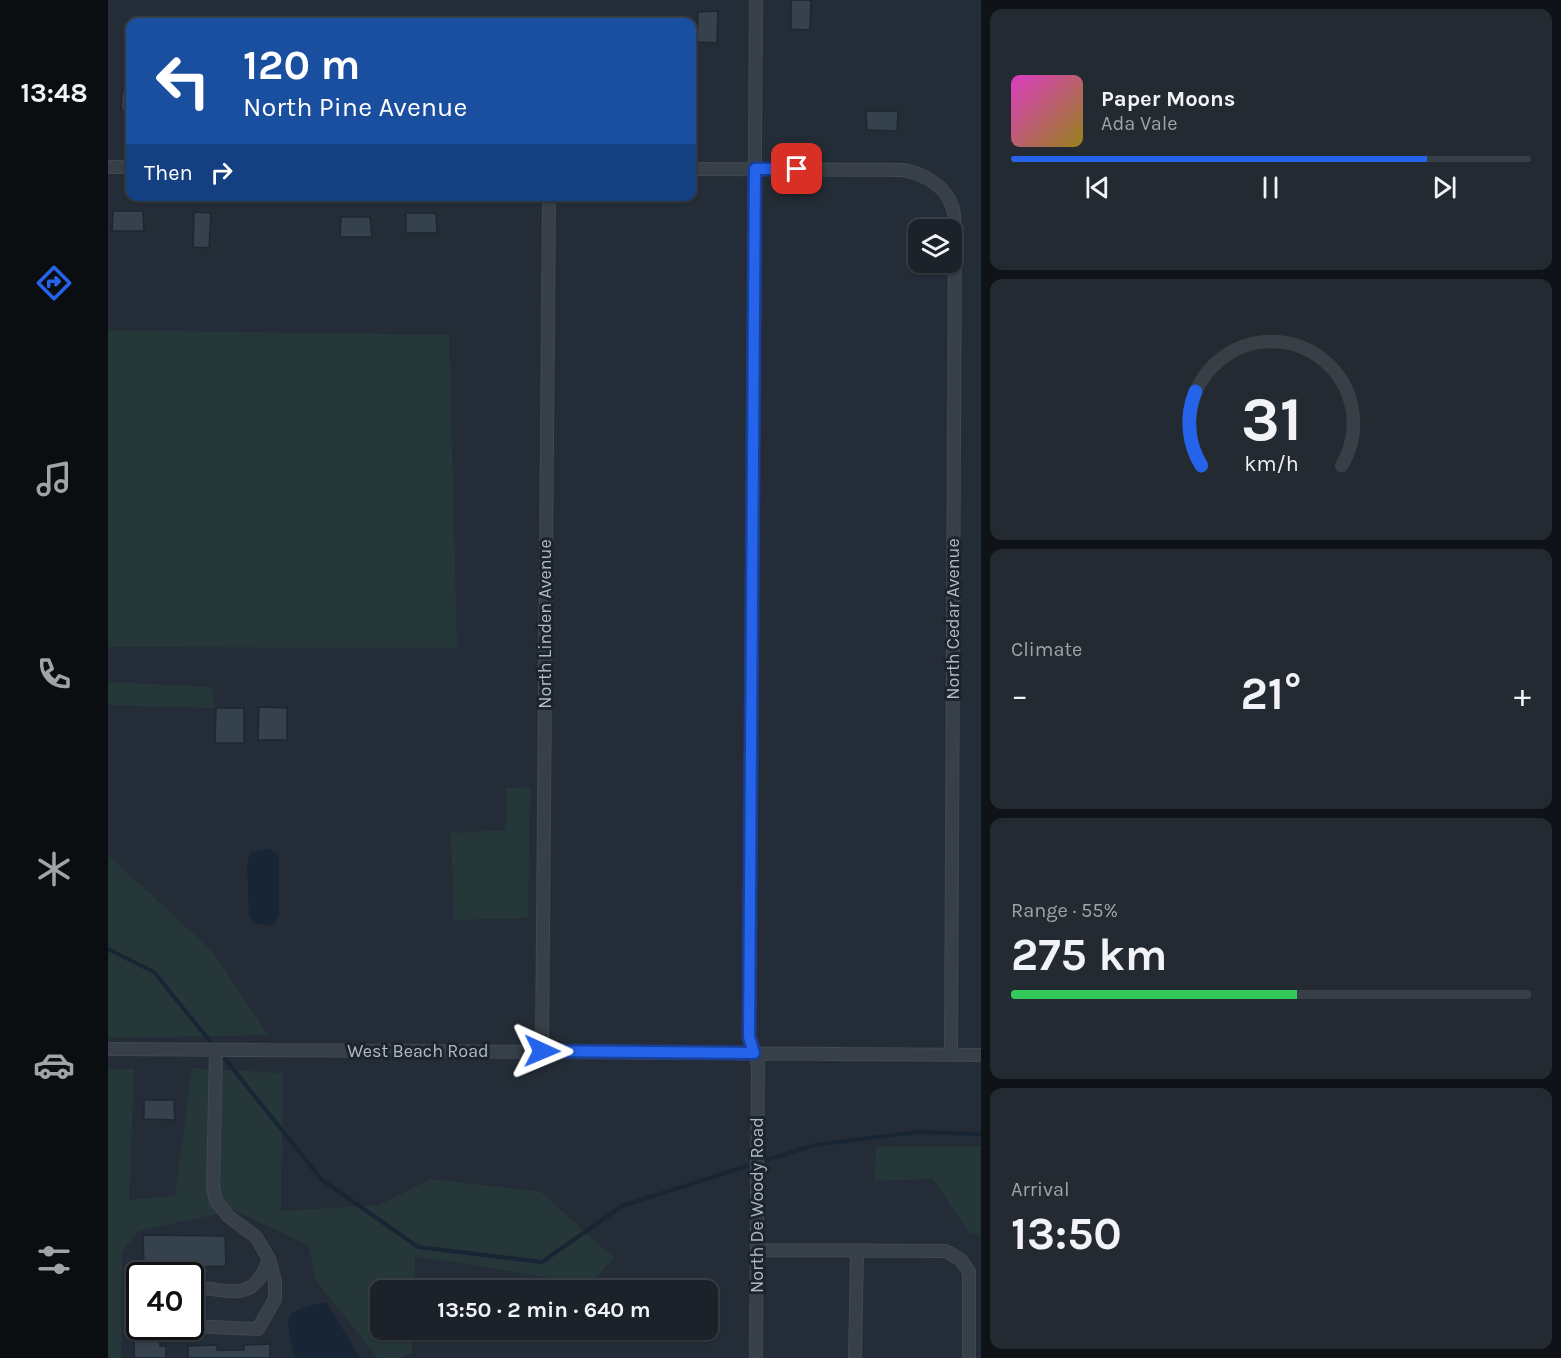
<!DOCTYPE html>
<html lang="en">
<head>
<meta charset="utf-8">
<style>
	:root { --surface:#1b2229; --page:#242a31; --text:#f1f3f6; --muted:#a0a4a8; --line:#393f46; --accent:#2563eb }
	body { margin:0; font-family:Karla,sans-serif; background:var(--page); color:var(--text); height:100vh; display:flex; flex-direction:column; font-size:22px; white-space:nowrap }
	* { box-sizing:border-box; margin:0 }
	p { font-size:20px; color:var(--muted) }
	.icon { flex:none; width:33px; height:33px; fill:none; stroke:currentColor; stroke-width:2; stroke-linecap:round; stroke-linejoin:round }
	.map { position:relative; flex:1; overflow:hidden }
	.sheet { display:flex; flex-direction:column; gap:9px; padding:9px; background:#0f1317; width:580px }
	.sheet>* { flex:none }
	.hud { position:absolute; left:18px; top:18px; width:570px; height:183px; border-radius:12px; box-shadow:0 2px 4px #0004,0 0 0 2px var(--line); background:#1a4fa0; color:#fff; overflow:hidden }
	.tools { position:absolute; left:800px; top:219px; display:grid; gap:12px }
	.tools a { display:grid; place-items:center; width:54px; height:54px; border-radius:12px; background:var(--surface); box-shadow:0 2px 4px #0004,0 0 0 2px var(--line); font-size:30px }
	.speed { position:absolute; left:18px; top:1262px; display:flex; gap:12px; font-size:30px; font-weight:700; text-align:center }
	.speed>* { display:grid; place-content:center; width:78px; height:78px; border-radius:50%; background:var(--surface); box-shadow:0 2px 4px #0004,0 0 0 2px var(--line); line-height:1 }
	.speed .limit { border:3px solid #111; border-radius:9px; background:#fff; color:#111 }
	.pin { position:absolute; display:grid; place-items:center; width:51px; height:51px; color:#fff; margin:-26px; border-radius:12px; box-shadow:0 3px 9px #0006 }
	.me { position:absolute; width:66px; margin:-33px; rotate:91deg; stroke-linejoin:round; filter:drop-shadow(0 0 4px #0008) }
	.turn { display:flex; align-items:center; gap:21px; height:126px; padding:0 18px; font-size:27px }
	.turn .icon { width:78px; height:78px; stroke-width:2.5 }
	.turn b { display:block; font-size:42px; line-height:51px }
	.then { display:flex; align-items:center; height:57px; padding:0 18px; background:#0003; gap:12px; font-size:22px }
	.big { font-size:45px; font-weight:700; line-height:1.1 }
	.sheet .card { flex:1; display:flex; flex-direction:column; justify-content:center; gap:9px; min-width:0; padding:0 21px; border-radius:12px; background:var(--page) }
	.sheet .dial { align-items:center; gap:0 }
	.dial svg { height:156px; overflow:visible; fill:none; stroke:var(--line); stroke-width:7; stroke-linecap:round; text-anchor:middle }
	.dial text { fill:var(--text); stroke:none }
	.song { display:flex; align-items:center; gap:18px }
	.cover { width:72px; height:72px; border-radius:9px; background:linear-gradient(135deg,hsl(310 70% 55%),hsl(50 70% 35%)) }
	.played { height:6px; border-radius:3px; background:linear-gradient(90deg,var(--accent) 80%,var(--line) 80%) }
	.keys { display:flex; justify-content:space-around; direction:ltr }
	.heat { display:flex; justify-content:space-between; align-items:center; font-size:33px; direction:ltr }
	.charge { height:9px; border-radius:4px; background:linear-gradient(90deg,#34c759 55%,var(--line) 0) }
	.trip { position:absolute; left:262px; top:1280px; width:348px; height:60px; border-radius:12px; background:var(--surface); box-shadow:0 2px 4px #0004,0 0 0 2px var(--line); font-weight:700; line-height:60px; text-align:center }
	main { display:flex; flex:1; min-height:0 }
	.menu { display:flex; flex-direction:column; width:108px; justify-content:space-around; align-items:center; background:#0b0e10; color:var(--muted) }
	.menu .icon { width:42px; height:42px }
	.menu .current { color:var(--accent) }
	.menu b { font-size:27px; color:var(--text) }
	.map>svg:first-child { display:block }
</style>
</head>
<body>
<main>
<nav class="menu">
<b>13:48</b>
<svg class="icon current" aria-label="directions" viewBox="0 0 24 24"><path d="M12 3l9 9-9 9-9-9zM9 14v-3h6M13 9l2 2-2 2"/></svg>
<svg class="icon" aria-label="music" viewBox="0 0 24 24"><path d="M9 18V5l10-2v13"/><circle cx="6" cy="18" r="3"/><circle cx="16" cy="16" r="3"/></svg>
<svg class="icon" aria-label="phone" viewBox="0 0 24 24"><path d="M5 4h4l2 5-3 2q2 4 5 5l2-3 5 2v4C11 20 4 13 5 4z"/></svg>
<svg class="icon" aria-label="climate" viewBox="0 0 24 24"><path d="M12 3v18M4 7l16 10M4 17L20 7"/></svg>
<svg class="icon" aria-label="car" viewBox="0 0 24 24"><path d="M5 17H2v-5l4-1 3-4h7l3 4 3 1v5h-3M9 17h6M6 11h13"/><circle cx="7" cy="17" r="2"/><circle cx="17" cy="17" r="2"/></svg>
<svg class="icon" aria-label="filters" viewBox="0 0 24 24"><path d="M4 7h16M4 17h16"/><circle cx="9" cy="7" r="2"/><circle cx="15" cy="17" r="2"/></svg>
</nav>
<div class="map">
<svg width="873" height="1358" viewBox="0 0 873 1358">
	<rect width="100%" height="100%" fill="#242d37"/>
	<!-- green -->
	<path fill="#263739" d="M0,330L341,335L349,648L0,647Z
		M0,682L103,687L108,708L0,705Z
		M422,787L420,918L346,920L343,833L398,830V788Z
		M0,855L105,952L160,1035L0,1038Z
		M84,1068L175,1073L173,1211L271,1205L322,1179L433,1192L506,1258L481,1284L307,1256L306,1290H273V1329H304V1353L293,1358H270L208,1281L201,1246L127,1210L30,1231L14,1252L13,1358H0V1069H26L21,1200L67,1196Z
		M768,1146H872V1235L862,1234L825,1179L767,1181Z"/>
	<!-- water -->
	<path fill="#182534" d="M161,849L171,855V914L166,925L149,924L141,916L139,864L142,853Z
		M218,1302L252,1358H187C177,1315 172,1312 218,1302Z"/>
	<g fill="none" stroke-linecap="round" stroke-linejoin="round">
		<!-- stream -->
		<path stroke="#182534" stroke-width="4" d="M0,949L46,972L101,1040
			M117,1059L213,1179L310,1247L434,1262L514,1206L639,1166
			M658,1160L707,1145L809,1132L873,1134"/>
	</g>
	<!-- building -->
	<path fill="#36414e" stroke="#1e262f" stroke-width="1.5" d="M683,0H703L702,30L683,29Z
		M610,11L609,43L589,42L590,12Z
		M14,91H22V110H13Z
		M758,111H790L789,131L759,130Z
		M5,211H35L36,231H4Z
		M86,212L103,213L101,248L85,247Z
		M298,213H328L329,233H298Z
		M233,217H262L264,237H232Z
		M151,707L179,708V740H150Z
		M108,708H136V743H107Z
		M36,1100H66L67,1120L36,1119Z
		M35,1235L117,1236L118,1266L89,1267V1262L62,1261V1267L36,1268Z
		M27,1290H32V1326H52V1346H58V1358H26Z
		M162,1344V1358H80V1346L109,1345V1350H136V1345Z"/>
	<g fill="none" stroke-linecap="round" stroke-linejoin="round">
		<defs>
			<path id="minor" d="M0,167H22
				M584,169L795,170C814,173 837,185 844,206C847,213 846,223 847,230L843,1055
				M0,1049L873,1055
				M434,1051L441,196
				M650,1250L838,1251L853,1260L861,1272V1358
				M82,1287C120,1288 145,1306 161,1259
				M82,1326L150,1329L167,1299V1281L161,1259L148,1237L120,1216L108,1201L105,1187L108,1050
				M648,1358L650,1065L641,1037L648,0
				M747,1358L749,1251"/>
		</defs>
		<!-- minor casing -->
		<use href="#minor" stroke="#404851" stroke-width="14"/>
		<!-- minor -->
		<use href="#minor" stroke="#373f48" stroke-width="12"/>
	</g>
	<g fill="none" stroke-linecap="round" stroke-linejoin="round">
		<defs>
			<path id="route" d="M434,1051L646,1053L641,1037L647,169H689"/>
		</defs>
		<!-- route casing -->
		<use href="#route" stroke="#184099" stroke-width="15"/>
		<!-- route -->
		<use href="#route" stroke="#2563eb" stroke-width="10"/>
	</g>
	<g text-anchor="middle" stroke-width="6" stroke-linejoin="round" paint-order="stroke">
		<!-- street labels -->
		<g font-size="18" fill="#b2bac4" stroke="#1c242d">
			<text transform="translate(845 619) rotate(-90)" y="6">North Cedar Avenue</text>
			<text transform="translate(437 624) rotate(-90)" y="6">North Linden Avenue</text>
			<text x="310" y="1057">West Beach Road</text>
			<text transform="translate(649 1205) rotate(-90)" y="6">North De Woody Road</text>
		</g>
	</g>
</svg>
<div class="tools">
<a><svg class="icon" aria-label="layers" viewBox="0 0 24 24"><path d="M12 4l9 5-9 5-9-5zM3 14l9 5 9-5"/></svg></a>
</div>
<div class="speed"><div class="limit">40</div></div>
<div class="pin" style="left:689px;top:169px;background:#d93025"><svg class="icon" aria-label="arrive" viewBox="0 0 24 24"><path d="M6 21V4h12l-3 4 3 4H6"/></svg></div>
<svg class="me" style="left:434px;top:1051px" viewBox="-20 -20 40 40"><path d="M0-17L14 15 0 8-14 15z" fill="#2563eb" stroke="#fff" stroke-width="4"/></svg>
<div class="trip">13:50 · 2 min · 640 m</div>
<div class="hud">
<div class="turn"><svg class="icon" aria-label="left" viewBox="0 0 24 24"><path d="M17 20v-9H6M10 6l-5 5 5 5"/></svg><div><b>120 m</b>North Pine Avenue</div></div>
<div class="then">Then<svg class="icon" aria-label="right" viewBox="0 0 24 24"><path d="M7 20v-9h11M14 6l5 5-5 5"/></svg></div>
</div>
</div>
<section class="sheet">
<div class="card">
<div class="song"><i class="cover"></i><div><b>Paper Moons</b><p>Ada Vale</p></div></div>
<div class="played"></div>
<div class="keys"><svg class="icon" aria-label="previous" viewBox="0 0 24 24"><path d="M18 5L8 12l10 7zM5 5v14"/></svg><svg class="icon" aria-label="pause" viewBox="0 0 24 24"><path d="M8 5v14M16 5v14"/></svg><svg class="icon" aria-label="next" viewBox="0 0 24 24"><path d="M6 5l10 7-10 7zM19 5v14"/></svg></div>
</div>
<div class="card dial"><svg viewBox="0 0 100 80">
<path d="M14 69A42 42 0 1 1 86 69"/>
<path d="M14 69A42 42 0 0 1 11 31" stroke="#2563eb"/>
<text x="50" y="56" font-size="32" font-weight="700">31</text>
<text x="50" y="72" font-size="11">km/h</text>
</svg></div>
<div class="card"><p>Climate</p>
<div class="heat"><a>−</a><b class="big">21°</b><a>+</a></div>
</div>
<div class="card"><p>Range · 55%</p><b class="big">275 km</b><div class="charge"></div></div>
<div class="card"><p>Arrival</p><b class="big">13:50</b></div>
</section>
</main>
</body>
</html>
